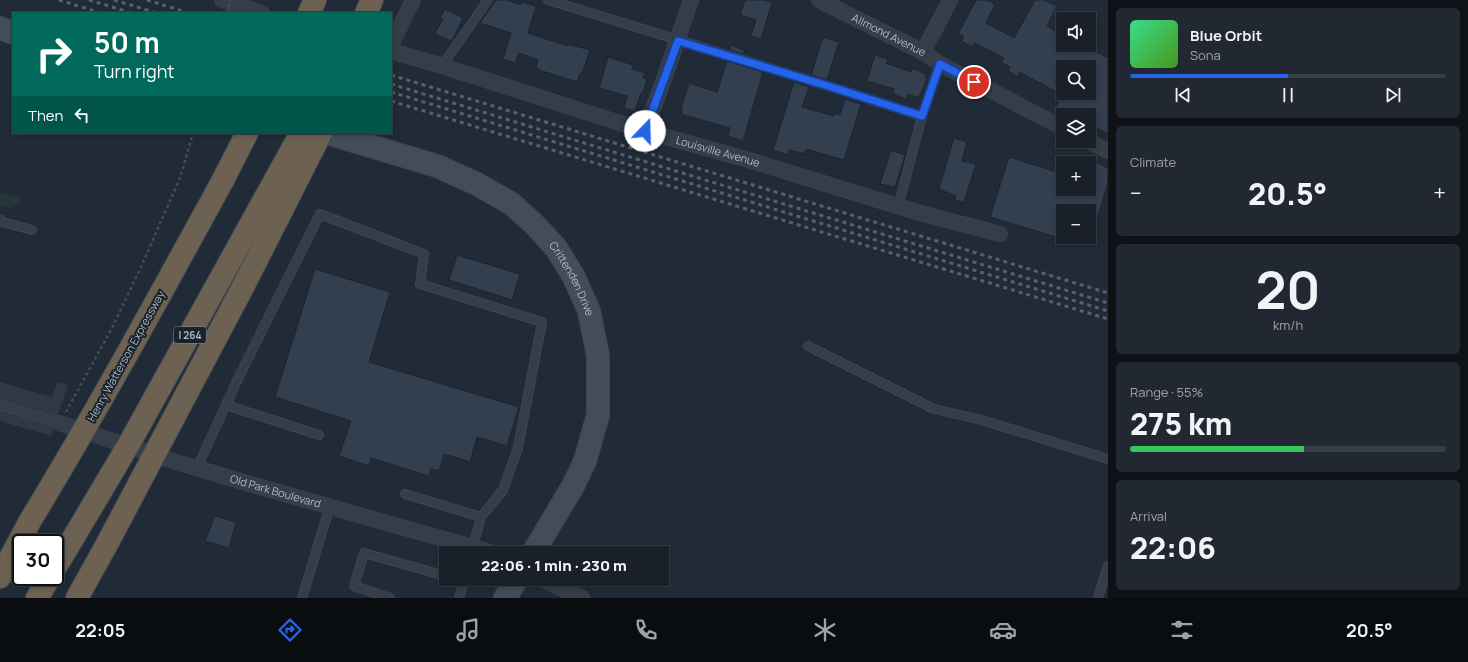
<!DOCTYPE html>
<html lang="en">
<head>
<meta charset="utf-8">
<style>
	:root { --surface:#192029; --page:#222831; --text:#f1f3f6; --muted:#9fa3a8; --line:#373e46; --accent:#2563eb }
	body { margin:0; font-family:Manrope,sans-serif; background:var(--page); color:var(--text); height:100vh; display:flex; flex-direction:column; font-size:15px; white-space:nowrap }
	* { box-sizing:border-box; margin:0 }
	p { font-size:13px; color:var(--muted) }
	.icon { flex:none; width:22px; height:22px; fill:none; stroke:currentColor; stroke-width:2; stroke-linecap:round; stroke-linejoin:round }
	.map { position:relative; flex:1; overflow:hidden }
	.side { display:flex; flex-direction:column; gap:8px; padding:8px; background:#0e1217; width:360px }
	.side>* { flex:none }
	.top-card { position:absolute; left:12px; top:12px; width:380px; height:122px; border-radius:0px; box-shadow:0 2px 6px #0003,0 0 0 1px var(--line); background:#00695c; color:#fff; overflow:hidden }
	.controls { position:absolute; left:1056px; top:12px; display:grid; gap:8px }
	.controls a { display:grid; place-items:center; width:40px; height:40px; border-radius:0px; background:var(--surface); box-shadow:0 2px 6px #0003,0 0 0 1px var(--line); font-size:20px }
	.speed { position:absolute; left:12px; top:534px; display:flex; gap:8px; font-size:20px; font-weight:700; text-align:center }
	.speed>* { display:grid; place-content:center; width:52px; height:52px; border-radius:50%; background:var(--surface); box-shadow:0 2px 6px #0003,0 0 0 1px var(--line); line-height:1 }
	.speed .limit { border:2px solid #111; border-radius:6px; background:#fff; color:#111 }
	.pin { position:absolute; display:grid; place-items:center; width:34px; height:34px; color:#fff; margin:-17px; border:2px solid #fff; border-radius:50%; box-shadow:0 1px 4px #0007 }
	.me { position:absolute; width:44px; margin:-22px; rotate:21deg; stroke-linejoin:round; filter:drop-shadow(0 0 3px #0008) }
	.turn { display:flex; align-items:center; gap:14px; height:84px; padding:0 16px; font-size:18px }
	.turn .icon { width:52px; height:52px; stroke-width:2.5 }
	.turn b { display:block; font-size:28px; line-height:34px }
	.then { display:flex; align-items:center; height:38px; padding:0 16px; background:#0003; gap:8px; font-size:15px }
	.big { font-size:30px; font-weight:800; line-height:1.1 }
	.side .card { flex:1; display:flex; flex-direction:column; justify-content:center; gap:6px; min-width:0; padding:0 14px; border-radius:6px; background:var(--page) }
	.side .dial { align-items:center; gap:0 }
	.dial b { font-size:52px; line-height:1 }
	.song { display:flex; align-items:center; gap:12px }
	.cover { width:48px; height:48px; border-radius:6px; background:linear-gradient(135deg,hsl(150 70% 55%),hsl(100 70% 35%)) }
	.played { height:4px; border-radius:2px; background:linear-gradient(90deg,var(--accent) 50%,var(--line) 50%) }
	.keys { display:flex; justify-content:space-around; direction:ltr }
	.heat { display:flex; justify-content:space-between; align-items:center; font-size:22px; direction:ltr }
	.charge { height:6px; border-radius:3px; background:linear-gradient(90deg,#34c759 55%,var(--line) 0) }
	.trip { position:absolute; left:439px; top:546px; width:230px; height:40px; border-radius:0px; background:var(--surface); box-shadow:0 2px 6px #0003,0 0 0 1px var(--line); font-weight:800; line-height:40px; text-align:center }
	.tab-bar { display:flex; height:64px; justify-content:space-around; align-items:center; background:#0a0d10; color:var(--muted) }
	.tab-bar .icon { width:28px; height:28px }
	.tab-bar .current { color:var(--accent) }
	.tab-bar b { font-size:18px; color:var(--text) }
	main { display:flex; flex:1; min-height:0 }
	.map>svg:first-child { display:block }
</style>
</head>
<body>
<main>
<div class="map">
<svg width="1108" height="598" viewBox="0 0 1108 598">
	<rect width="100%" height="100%" fill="#212b37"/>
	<!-- airport -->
	<path fill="#2f3844" d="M0,382L52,397L57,382L68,385L51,436L0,421Z"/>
	<!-- green -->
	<path fill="#233638" d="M0,192L19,198V201C14,209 8,209 0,206Z"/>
	<!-- building -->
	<path fill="#333f4e" stroke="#1c242e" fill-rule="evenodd" d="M496,0H507L521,5L522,2L536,6L528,33L568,46V44L590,50L582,74L580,73L577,82L539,70V69L536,68L538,60L519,53L515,63L503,59L511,33L480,23Z
		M745,0H764L772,2L761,39L751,36L756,20L740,15Z
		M976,0H987L995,4L986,23L1014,38L1035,0H1044L1057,6L1047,26L1063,35V45H1098L1095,51L1108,58V134L1089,124V115H1072L1056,107L1062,95L1020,72L1018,77L1008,71L1010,67L1001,62L1004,58L975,43L973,47L961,41L964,36L958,34ZM1063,67H1089V93L1063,94Z
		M445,9L463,18L452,41L439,36L435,33L443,19L440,18Z
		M823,37L839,42L827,80L811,75Z
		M731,45L745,51L743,54L730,50Z
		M875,55L888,59L886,63L911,72L912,68L926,74L925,77L927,78L919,98L908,94L906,99L893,94L894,89L867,81Z
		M608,57L633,65L632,69L645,73L643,78L647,79L643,93H641L635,111L624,108L627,96L599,88Z
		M727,61L763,72L743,141L728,136L730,128L681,114L682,109H681L689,83L717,92Z
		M794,82L809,87L802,107L834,116L835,113L840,115L845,99L861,104L844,160L806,149L804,154L789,150L788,155L773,150Z
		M954,138L967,142L962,161L976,164L964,202L955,200L956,196L939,189Z
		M891,150L905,155L895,187L880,184Z
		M1009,157L1063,174V189H1089V158L1108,168V182L1092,237L1089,236V211H1063V239L990,217Z
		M457,255L520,274L512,300L449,280Z
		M315,269L390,292L369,362L519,407L507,446L477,437L470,462L444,454L439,471L431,469L429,476L371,458L369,466L339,456L351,421L275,397Z
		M215,516L236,522L229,548L205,541Z"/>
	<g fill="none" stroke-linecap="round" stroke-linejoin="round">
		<defs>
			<path id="lane" d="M548,0L825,85L922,116
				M442,66L488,0
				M898,207L922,116L940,64
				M0,219L3,222L32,230
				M808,346L934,409L982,420L1108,459
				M0,405L59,423
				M226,405L319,435
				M197,468L235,385L320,214L424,254L420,284L542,322L518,448L503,490L481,517L472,550
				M405,494L481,517
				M302,598L330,506
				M390,598L354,586L364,553L446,576
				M459,598L464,579
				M1098,598L1108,566"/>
			<g id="street">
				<path d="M222,0L262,13"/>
				<path id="s1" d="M819,0L923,52L940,64L1063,128"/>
				<path d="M391,45L413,0"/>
				<path id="s2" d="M391,51L442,66L645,131L749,160L920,213L1000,234"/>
				<path d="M923,52L950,0"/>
				<path d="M645,131L664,79L691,0"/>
				<path d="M1088,141L1108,151"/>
				<path id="s3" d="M59,423L176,462L257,486L493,553"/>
				<path d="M542,579L582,598"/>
			</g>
			<g id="secondary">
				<path d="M0,28L13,33"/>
				<path id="s4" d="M327,133L437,166L477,184L512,204L536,226L556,248L574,277L589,311L598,356V415L585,461L573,486L533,553"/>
				<path d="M505,598L517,579"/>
			</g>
			<path id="highway" d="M309,13L315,0
				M366,13L372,0
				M223,180L247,133
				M55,568L75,535
				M0,577L30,521
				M37,598L50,577
				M77,598L107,544"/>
		</defs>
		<!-- lane casing -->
		<use href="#lane" stroke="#3e4651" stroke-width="10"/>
		<!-- street casing -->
		<use href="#street" stroke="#3e4651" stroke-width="16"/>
		<!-- secondary casing -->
		<use href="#secondary" stroke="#3e4651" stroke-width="24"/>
		<!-- highway casing -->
		<use href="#highway" stroke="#3f4852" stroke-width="24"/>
		<!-- path -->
		<path stroke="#3b5051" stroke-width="2.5" stroke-dasharray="3 3" stroke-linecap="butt" d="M66,412L112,328L141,267L180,178L193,133"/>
		<!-- lane -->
		<use href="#lane" stroke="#343d48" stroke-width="8"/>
		<!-- street -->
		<use href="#street" stroke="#343d48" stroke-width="15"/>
		<!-- secondary -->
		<use href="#secondary" stroke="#434c5a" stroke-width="22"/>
		<!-- highway -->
		<use href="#highway" stroke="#6d6252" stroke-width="22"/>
		<!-- rail -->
		<path stroke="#56616f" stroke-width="3" stroke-dasharray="4 4" stroke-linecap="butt" d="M59,0L101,13
			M89,0L132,13
			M114,0L157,13
			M147,0L189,13
			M391,75L1108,293
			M391,84L1108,303
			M391,92L1108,311
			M391,101L1108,319"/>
		<defs>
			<path id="highway-bridge" d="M30,521C98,409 160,295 223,180
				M75,535L129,444L301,133
				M107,544L244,285L321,133"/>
		</defs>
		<!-- highway-bridge casing -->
		<use href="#highway-bridge" stroke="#3f4852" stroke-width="24" stroke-linecap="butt"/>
		<!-- path-bridge -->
		<path stroke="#3b5051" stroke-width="2.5" stroke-dasharray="3 3" stroke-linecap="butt" d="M227,13L230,0"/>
		<!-- highway-bridge -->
		<use href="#highway-bridge" stroke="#6d6252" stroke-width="22"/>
	</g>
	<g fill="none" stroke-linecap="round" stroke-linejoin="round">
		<defs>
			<path id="route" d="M645,131L678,41L825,85L922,116L940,64L974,82"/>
		</defs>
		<!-- route casing -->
		<use href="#route" stroke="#184099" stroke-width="10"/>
		<!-- route -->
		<use href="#route" stroke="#2563eb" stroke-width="7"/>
	</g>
	<g text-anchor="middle" stroke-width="4" stroke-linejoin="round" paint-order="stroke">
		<!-- shield labels -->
		<rect fill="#1a222c" stroke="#828b96" stroke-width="1" x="174" y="327" width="32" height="16" rx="3"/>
		<g font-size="10" font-weight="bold" fill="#afb8c4">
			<text x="190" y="339">I 264</text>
		</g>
		<!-- street labels -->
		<g font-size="11" fill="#afb8c4" stroke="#1a222c">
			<text dy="4" stroke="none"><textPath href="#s1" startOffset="78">Allmond Avenue</textPath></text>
			<text dy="4" stroke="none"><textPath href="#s2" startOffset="342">Louisville Avenue</textPath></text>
			<text dy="4" stroke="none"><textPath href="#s4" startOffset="296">Crittenden Drive</textPath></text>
			<text transform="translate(126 356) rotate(-61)" y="4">Henry Watterson Expressway</text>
			<text dy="4" stroke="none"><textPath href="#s3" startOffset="227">Old Park Boulevard</textPath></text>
		</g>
	</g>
</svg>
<div class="controls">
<a><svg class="icon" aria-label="sound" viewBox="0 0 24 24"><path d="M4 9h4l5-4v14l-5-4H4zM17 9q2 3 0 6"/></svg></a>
<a><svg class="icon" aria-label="search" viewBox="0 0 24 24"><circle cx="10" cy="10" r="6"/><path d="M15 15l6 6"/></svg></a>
<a><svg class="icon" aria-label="layers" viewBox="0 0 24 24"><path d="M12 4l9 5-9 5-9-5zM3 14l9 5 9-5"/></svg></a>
<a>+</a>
<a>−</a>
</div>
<div class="speed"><div class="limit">30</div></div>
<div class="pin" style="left:974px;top:82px;background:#d93025"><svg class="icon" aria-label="arrive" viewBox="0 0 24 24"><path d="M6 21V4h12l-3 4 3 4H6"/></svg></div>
<svg class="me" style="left:645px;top:131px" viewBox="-20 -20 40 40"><circle r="19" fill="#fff"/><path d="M0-13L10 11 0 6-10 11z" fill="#2563eb"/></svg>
<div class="trip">22:06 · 1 min · 230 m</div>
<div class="top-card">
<div class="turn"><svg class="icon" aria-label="right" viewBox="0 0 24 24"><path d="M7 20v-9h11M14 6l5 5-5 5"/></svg><div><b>50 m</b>Turn right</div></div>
<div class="then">Then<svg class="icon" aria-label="left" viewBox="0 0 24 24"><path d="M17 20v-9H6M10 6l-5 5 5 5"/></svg></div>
</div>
</div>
<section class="side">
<div class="card">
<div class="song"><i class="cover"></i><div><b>Blue Orbit</b><p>Sona</p></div></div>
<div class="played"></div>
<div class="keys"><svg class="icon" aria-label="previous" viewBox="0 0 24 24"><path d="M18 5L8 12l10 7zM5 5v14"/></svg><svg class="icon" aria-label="pause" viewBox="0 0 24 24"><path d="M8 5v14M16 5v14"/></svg><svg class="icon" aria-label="next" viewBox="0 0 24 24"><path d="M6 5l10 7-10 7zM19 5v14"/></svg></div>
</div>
<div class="card"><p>Climate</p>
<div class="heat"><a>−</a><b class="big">20.5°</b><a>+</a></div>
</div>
<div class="card dial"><b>20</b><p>km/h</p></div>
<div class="card"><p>Range · 55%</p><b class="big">275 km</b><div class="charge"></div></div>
<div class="card"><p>Arrival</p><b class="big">22:06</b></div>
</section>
</main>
<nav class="tab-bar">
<b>22:05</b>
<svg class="icon current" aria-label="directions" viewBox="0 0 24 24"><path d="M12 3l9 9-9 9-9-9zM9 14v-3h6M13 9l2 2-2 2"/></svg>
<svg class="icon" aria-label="music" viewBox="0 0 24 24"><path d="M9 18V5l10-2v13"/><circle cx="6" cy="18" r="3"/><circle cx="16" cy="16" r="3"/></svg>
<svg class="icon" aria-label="phone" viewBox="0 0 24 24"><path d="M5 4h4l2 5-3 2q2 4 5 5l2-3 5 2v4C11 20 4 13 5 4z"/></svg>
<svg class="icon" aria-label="climate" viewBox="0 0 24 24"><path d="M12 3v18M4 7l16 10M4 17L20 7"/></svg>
<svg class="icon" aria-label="car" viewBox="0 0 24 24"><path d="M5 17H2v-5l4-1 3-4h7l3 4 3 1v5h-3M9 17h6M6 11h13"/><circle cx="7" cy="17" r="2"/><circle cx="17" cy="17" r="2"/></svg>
<svg class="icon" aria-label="filters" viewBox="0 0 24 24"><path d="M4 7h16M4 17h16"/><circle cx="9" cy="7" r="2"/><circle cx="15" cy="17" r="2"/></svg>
<b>20.5°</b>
</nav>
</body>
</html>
